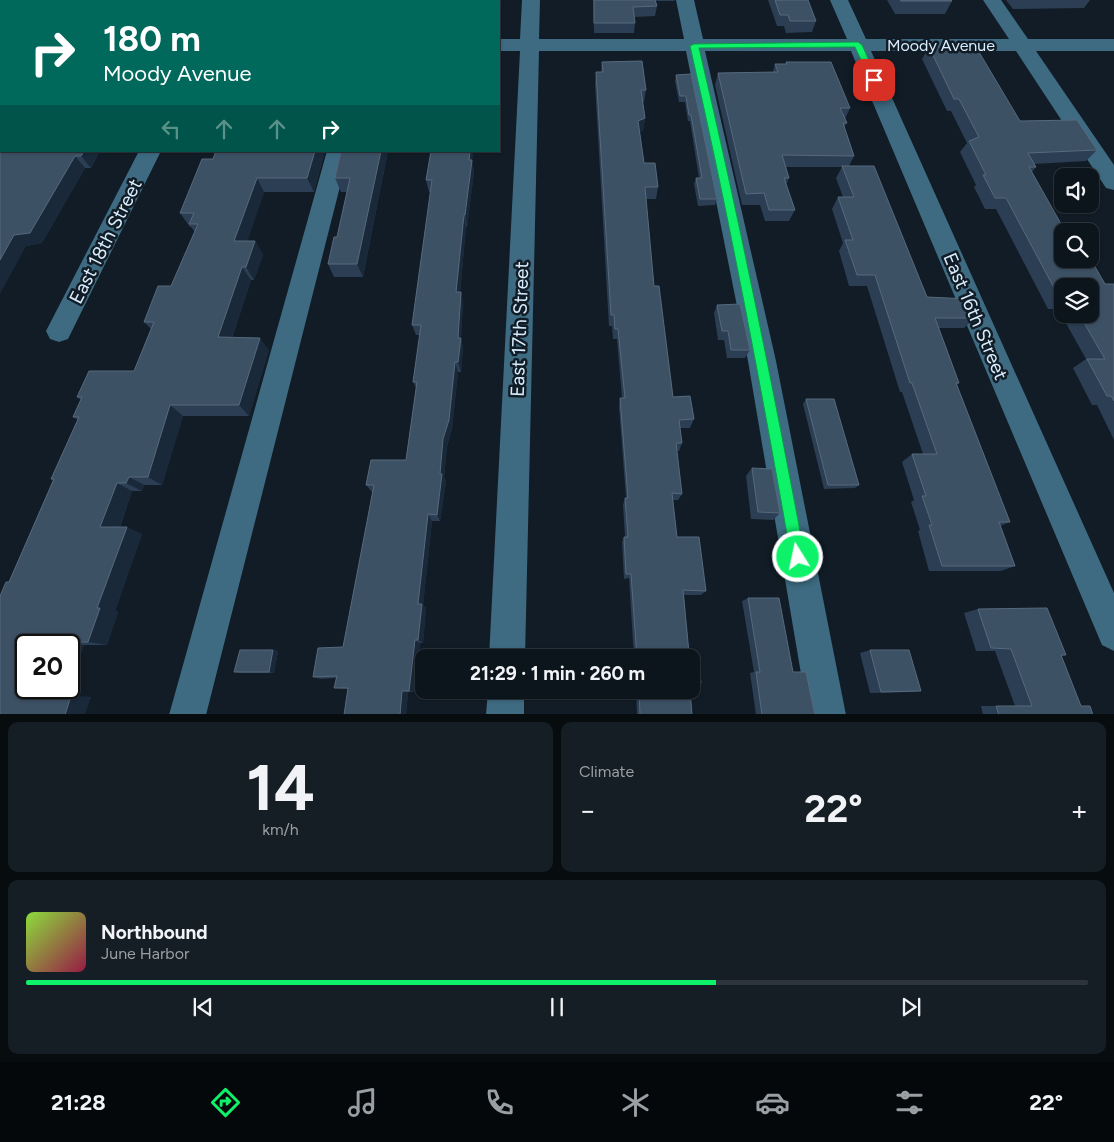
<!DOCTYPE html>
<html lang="en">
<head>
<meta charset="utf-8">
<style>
	:root { --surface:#0d151c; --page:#161e25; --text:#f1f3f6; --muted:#9a9fa3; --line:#2d343b; --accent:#0ef26a }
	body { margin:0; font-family:Figtree,sans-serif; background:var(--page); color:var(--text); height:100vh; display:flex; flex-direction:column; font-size:19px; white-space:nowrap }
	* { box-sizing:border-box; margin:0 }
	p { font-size:16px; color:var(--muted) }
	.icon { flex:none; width:28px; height:28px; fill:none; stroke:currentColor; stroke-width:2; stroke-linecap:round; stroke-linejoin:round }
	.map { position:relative; height:714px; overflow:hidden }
	.panel { display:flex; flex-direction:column; gap:8px; padding:8px; background:#070c0f; flex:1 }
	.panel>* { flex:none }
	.hud { position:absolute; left:0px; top:0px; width:500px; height:152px; box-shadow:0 1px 4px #0004,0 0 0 1px var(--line); background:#00695c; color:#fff; overflow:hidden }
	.controls { position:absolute; left:1054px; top:168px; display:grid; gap:10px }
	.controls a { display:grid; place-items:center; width:45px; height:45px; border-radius:10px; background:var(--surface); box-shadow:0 1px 4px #0004,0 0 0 1px var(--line); font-size:25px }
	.speed { position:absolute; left:15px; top:634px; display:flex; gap:10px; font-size:25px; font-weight:700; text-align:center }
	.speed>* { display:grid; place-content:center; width:65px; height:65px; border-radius:50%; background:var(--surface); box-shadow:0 1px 4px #0004,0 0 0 1px var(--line); line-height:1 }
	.speed .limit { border:2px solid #111; border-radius:8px; background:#fff; color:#111 }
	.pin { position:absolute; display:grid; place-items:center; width:42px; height:42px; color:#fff; margin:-21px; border-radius:10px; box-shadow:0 2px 8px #0006 }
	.me { position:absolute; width:55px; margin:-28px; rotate:350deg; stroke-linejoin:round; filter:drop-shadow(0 0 4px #0008) }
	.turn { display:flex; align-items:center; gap:18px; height:105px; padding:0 20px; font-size:22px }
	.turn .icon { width:65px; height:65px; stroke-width:2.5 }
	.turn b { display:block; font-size:35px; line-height:42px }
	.lanes { display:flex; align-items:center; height:48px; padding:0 20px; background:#0003; justify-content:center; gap:25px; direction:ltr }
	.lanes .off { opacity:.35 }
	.big { font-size:38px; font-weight:700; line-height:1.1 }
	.panel .card { flex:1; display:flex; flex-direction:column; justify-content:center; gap:8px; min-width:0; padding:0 18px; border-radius:10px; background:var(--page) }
	.panel .dial { align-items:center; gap:0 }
	.dial b { font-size:65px; line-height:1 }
	.song { display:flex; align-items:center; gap:15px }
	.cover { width:60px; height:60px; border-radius:8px; background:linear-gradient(135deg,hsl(90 70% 55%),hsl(340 70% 35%)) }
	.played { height:5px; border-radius:2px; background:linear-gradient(90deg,var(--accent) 65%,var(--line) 65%) }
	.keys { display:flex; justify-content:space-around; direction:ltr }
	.heat { display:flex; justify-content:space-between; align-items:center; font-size:28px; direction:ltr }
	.panel .tiles { flex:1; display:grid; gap:8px; grid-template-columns:1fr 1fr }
	.card:last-child { grid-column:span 2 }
	.trip { position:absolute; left:415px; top:649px; width:285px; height:50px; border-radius:10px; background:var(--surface); box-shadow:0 1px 4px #0004,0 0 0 1px var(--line); font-weight:700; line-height:50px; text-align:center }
	.menu { display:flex; height:80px; justify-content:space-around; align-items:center; background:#05080b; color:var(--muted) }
	.menu .icon { width:35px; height:35px }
	.menu .active { color:var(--accent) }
	.menu b { font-size:22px; color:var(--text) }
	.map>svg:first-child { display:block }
</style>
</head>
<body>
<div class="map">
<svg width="1114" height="715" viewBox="0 0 1114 715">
	<rect width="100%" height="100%" fill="#111c26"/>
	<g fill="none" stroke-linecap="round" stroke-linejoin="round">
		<!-- minor -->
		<path fill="#3e6b82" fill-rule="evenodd" d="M522,0H540L539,39H684L676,0H694L703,39H847L830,0H848L866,39H1009L983,0H1001L1028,39H1114V51H1036L1114,165V190L1106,188L1016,51H871L1114,593V651L1102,645L851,51H705L776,361L846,715H808L748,361L686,51H539L525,658H489L520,51H499V39H520Z
			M139,151H161L68,339L59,342L50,339L46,331Z
			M327,151H349L206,715H169Z
			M488,690H524V715H486Z"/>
	</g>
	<!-- wall -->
	<path fill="#2b3e53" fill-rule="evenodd" d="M0,0H85V1H1Z
		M278,0H376V1H279Z
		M593,0H675L674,1H656L657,6L655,16L634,17L635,23L634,33H594Z
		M768,0H808L816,21L812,32L786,33L784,26H777Z
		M887,0H951L952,1L945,14H895Z
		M1006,0H1090L1084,8L1013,9Z
		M929,47L1020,121L1097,150L1086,161L1034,164L1036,167L1032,172L1062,231L1105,284H1114V440L1097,405H1092L1073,368L1086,359L1058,309H1048L996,209H985L974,187L976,185L960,152L967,143L951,111H947L922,59ZM1062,286L1090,314H1062Z
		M642,61L646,90L644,102H642L645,118L643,131L640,132L644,163H655L658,187L656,199H646L654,286H659L673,397L690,396L694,419L690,428H680L682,443L679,451H677L682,494L678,500H673L677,537H699L706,591L701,595H684L689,653H698L701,683L696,684H691V658H634L629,578L624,579L622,542L624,537H625L623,505L625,498H626L619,407L620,398H622L617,339H613L612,326H609L595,84L596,72H601L602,62Z
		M786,62L850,108L845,119L847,123L844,127L854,156L849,166L927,297L975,318L964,328H939L959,383L957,385L1010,522L1000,526L1015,566L1001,571H929L918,531L920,530L911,502L914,500L902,462L912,454H923L902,392H900L867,286H849L839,251L843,243L832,209L838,197H843L836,178L842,167H786L789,178L786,185L795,210L789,221H765L760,205H742L715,85L718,73L773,72L775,64H786Z
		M691,74L717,199L715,205L698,206L694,184L696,178H699L690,121H688L685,102H679L675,81L676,75Z
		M1,108L100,151L91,168H85L42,243L26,246Z
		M325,151L314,192H264L247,241H255L263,255L254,280H251L232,338L269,350L249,416H183L162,485H144L142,491H132L120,527L142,534L115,611L118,612L107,645H84L69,685V645L26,688H68L64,696L91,697L0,715L9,582L53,480L51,479L78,420L73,417L81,400L77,397L134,371L151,329L144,322L171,286L195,232L191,227H190L180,213L213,159Z
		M341,151H388L363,277H334L328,264L337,237L347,192H341L335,178Z
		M431,151H473L472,160L474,172L467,227H466L460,292H461L463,302L461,338L463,348L461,372H458L452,429L447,447L444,477L446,482L440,521H432L423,605L426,608L423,643H420L414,692H408L406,715H344L348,689L334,688L336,678L321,679L313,677L343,647L373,492H372L366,485L406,460L416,388L413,382L420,335H416L412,325L431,192H429L426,180Z
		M717,305L750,350L745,358H727L724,340H718L714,313Z
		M806,399L859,485L855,488L824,489L803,404Z
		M752,468L780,513L773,520L751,519L746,476Z
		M748,598L793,672L815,715H756L750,673L754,672L742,601Z
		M978,609L1066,655L1061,656L1081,706L1093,715H983L981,706H1015L995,651H976L964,613Z
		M273,650L278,651L274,673H240L234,672Z
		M870,650L921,691L908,692L870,693L860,653Z
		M636,690H690L692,715H637Z"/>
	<!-- shaded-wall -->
	<path fill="#192939" d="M22,0H36L37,1H21Z
		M173,0H185V1H172Z
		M1,27V53L0,55V29Z
		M645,118L643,131L637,133L638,121Z
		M84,151H100L91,168L81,156Z
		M315,151H325L314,192L307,178Z
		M381,151H388L363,277L357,264Z
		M470,151H473L472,160L474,172L467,227L465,215Z
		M75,156L85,168L42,243L26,246L0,294V260L14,235Z
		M257,178L264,192L243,255L234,241Z
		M464,215L466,227L459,303L456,292Z
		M255,241L263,255L254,280L246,267Z
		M242,267L251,280L228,349L218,337Z
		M461,292L463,302L461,338L463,348L461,372L458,362V338Z
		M260,338L269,350L249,416L239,405Z
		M455,362L458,372L452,429L447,447L444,477L446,482L440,521L437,515L440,474L443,439Z
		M170,405L183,416L162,485L148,477Z
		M129,477L144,485L142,491L126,483Z
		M117,483L132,491L117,534L100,527Z
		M428,514L432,521L423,605L426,608L423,643L418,640V604Z
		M127,527L142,534L115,611L118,612L107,645L88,642L97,608Z
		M415,640L420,643L414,692L409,691Z
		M64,642L84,645L69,685V645H63Z
		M273,650L278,651L274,673L269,672Z
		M46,688H68L64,698L42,696Z
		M402,691L408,692L406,715H400Z
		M71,696L91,697L85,715H65Z"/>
	<!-- building -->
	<path fill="#3d5165" stroke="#56697d" d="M0,0H22L21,1H1V27L0,29Z
		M94,0H173L172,1H93Z
		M279,0H357V1H279Z
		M444,0H494V1H443Z
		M594,0H655L657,6L633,7L635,23H594Z
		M775,0H808L816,21H790L788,15H780Z
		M900,0H951L952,1H901Z
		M929,47H976L1020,121L1077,120L1097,150L1028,153L1036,167H1029L1065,231H1062V259H1090V258L1105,284H1114V401L1111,396H1107L1087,359H1105L1079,314H1090V286H1062V299H1060L1006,198H995L983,175H986L969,141L979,137L959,99H954Z
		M642,61L646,90H641L645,118L638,121L644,163H655L658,187H645L654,286H659L673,397L690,396L694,419L679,420L682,443H676L682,494L672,493L677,537H699L706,591L683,590L689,653H698L701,683H691V658H637L631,574H626L624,537H628L625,498H628L620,398H625L618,329H615L614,315H611L596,72H603L602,62Z
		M786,62H831L850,108H840L847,123H843L854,156L782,155L789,178H784L795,210H769L764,193L746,194L718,73L778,72L775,64H787Z
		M691,74L717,199H700L696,178H702L691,115H689L686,96H680L676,75Z
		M0,108H1V151H84L81,156H75L30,233L14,235L0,260Z
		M216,151H315L307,178H257L234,241H255L246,267H242L218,337L260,338L239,405H170L148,477H129L126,483H117L100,527H127L97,608H100L88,642H64L63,645H26V688H46L42,696H71L65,715H0V596L6,582H9L54,479H51L79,417H73L82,397H77L89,371H134L154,322H144L158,286H171L198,224H189L194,213H180L202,159H213Z
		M341,151H381L357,264H328L334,237H337L350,178H335Z
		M431,151H470L469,160H472L465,215H464L456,292H461L458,338H461L458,362H455L449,420L443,439L440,474H442L437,515L428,514L418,604H422L418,640H415L409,691H402L400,715H344L348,688H334L337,676L313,677L318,648L343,647L374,485H366L371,460H406L417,382H413L421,325H412L432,180H426Z
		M842,166H874L927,297L969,299L975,313V318H935L959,383H956L1010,522H999L1015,566H942L929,525H932L922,496H926L912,454H937L912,383H910L875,275H857L845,240H853L838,197H854Z
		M740,304L750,350H731L728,331H722L717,305Z
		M806,399H834L859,485H828Z
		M752,468L772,469L780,513L758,512Z
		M748,598H779L793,672H806L815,715H762L756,672H760Z
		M1047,608L1066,655H1061L1081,706H1090L1093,715H999L996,706H1032L1011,649L991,648L978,609Z
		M240,650H273L269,672H234Z
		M870,650H909L921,691L881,692Z
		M639,690H690L692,715H640Z"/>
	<!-- route -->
	<path fill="#0ef26a" stroke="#099d45" d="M858,42L862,45L878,80L877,82L870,80L855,47L699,48C739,217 773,387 805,557L803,562L798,564L793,562L791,557C761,386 729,216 690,46L694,44Z"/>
	<g text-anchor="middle" stroke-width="5" stroke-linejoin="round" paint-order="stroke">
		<!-- far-street labels -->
		<g font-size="16" fill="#d7edfd" stroke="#111c26">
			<text x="941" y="51">Moody Avenue</text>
		</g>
		<!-- street labels -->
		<g font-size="19" fill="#d7edfd" stroke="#111c26">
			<text transform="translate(105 241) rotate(-63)" y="7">East 18th Street</text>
			<text transform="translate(976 316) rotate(67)" y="7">East 16th Street</text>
			<text transform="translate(519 329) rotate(-88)" y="7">East 17th Street</text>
		</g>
	</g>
</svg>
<div class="controls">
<a><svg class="icon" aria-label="sound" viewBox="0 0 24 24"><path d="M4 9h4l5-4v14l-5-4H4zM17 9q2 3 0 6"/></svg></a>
<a><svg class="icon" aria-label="search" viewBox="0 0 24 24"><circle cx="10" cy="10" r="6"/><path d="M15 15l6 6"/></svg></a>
<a><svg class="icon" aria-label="layers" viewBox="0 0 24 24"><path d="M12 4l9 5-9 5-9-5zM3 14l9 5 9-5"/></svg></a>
</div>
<div class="speed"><div class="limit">20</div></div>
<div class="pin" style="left:874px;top:80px;background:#d93025"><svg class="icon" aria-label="arrive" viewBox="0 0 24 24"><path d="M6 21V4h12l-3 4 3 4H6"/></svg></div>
<svg class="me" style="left:798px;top:557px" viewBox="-20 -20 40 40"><circle r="17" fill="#0ef26a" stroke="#fff" stroke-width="3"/><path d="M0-11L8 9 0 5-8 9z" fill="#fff"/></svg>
<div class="trip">21:29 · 1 min · 260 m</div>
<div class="hud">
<div class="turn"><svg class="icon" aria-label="right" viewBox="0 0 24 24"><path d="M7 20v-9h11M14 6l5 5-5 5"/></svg><div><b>180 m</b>Moody Avenue</div></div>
<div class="lanes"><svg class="icon off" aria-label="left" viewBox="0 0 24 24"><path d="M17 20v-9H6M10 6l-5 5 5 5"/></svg><svg class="icon off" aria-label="ahead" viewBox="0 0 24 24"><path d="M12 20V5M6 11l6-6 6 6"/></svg><svg class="icon off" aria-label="ahead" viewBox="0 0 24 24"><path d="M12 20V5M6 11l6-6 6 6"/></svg><svg class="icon" aria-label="right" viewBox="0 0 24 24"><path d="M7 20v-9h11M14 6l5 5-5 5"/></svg></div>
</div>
</div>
<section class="panel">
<div class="tiles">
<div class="card dial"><b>14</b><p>km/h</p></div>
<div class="card"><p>Climate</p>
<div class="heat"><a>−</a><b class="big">22°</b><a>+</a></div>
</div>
<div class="card">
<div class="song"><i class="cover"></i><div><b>Northbound</b><p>June Harbor</p></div></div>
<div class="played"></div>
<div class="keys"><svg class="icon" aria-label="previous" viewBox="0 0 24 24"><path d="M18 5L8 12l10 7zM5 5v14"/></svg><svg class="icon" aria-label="pause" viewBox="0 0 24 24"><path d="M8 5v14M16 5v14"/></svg><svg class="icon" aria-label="next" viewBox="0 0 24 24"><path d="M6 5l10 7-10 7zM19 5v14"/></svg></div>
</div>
</div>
</section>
<nav class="menu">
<b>21:28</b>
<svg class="icon active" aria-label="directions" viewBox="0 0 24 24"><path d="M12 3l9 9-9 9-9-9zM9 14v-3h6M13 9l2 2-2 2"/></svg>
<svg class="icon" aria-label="music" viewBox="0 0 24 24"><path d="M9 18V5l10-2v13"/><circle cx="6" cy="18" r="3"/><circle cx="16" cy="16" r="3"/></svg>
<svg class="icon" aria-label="phone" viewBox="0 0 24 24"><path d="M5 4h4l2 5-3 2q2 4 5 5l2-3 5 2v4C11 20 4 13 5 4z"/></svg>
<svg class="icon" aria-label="climate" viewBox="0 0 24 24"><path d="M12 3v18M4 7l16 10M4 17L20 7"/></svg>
<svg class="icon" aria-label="car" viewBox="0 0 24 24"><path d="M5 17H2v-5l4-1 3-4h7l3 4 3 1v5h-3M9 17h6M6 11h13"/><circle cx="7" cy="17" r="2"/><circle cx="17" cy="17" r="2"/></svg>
<svg class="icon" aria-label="filters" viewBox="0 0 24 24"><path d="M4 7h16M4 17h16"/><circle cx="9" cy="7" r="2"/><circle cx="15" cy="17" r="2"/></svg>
<b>22°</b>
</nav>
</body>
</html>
